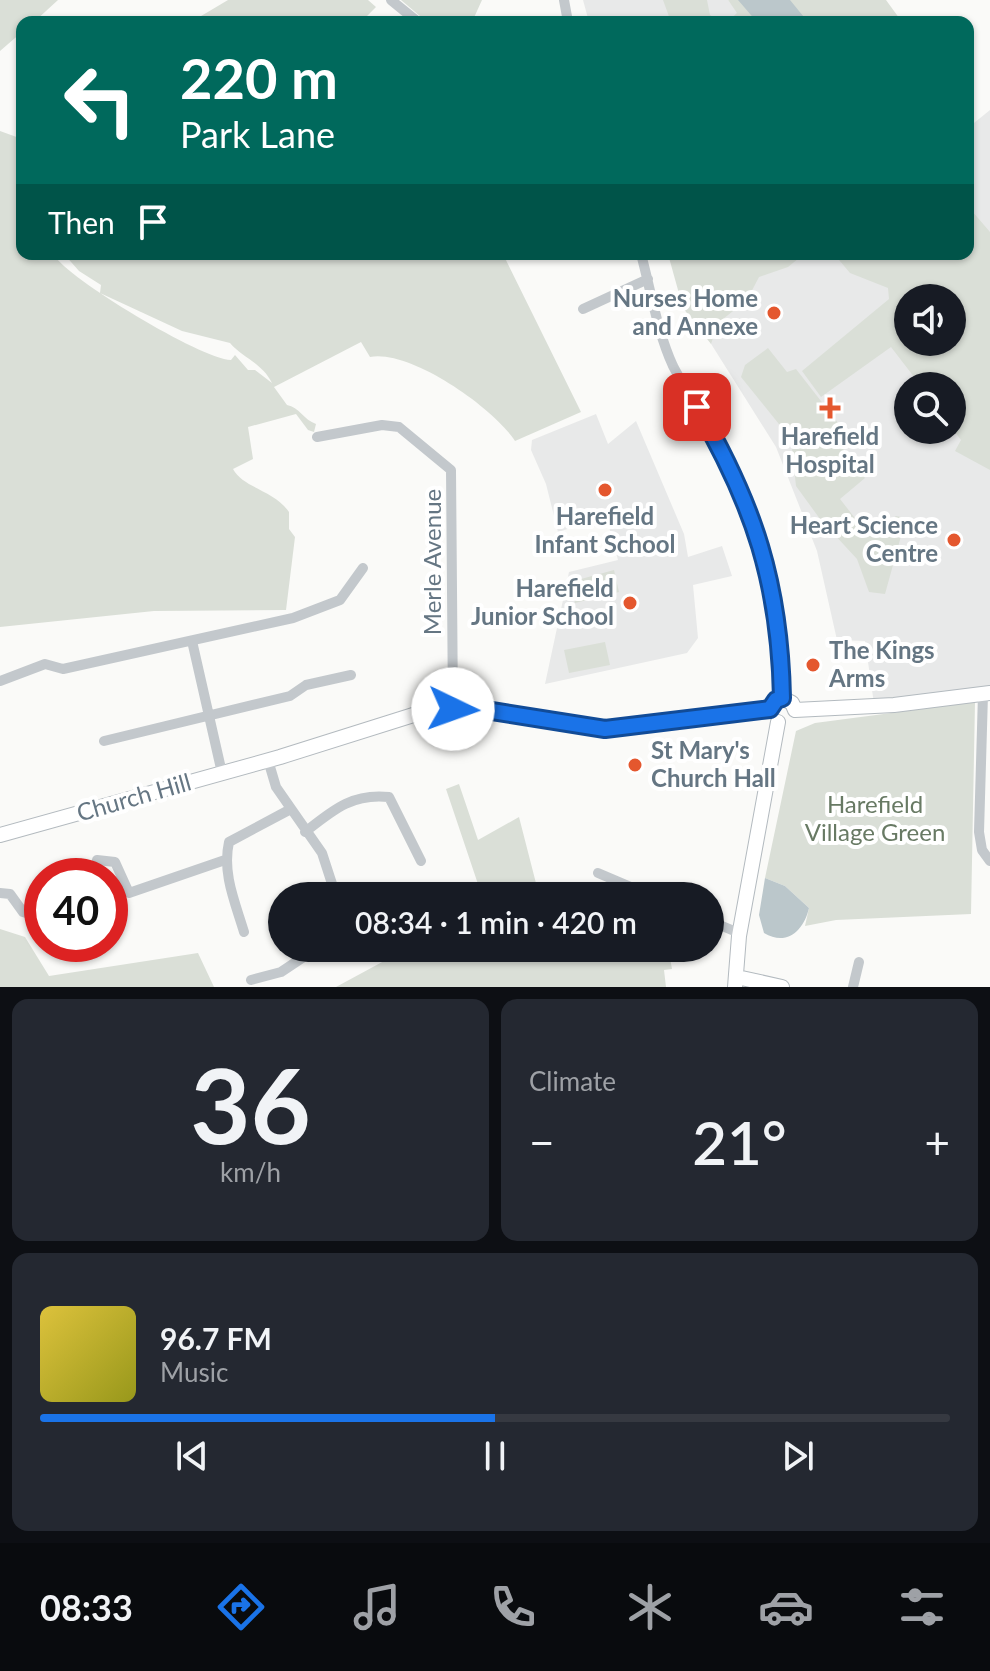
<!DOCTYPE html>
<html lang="en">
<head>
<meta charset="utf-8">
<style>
	:root { --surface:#171b24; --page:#242831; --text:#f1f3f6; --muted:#9ea1a6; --line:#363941; --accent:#1a73e8 }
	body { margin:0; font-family:Lato,sans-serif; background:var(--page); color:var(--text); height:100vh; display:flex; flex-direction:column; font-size:30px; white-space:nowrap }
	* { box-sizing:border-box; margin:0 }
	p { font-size:26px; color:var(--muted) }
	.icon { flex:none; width:44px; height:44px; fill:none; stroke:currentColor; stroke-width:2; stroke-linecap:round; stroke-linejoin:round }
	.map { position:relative; height:987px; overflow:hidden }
	.sheet { display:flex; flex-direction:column; gap:12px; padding:12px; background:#0d0f14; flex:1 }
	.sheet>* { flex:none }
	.guide { position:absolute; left:16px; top:16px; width:958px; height:244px; border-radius:16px; box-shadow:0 2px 6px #0004; background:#00695c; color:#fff; overflow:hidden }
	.fabs { position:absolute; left:894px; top:284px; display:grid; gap:16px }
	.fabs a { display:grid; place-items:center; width:72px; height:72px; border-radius:50%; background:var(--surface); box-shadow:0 2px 6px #0004; font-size:40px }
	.speed { position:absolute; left:24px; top:858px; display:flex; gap:16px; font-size:40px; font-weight:700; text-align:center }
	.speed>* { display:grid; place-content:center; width:104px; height:104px; border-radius:50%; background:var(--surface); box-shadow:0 2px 6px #0004; line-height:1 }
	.speed .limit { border:12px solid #d22; background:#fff; color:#111 }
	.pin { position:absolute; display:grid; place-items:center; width:68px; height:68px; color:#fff; margin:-34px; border-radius:16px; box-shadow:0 4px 12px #0006 }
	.me { position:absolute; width:88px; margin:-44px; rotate:93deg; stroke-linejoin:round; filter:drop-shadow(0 0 6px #0008) }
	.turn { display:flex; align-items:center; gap:28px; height:168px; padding:0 32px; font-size:36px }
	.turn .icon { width:104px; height:104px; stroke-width:2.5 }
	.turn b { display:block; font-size:56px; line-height:68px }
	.then { display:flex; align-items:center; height:76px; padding:0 32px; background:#0003; gap:16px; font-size:30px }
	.big { font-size:60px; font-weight:600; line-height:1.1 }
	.sheet .widget { flex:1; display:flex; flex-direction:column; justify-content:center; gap:12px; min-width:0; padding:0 28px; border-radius:16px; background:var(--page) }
	.sheet .dial { align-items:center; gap:0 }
	.dial b { font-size:104px; line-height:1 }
	.song { display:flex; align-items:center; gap:24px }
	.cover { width:96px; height:96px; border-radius:12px; background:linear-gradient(135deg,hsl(50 70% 55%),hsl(60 70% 35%)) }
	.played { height:8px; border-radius:4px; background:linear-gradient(90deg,var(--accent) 50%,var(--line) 50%) }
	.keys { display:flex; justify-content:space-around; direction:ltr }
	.heat { display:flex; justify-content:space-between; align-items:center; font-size:44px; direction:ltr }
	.sheet .tiles { flex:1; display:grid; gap:12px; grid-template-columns:1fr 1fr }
	.widget:last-child { grid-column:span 2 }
	.trip { position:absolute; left:268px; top:882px; width:456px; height:80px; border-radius:40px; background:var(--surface); box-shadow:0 2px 6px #0004; font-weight:600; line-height:80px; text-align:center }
	.tab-bar { display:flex; height:128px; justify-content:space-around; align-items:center; background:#090b0e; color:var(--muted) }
	.tab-bar .icon { width:56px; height:56px }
	.tab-bar .on { color:var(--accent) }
	.tab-bar b { font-size:36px; color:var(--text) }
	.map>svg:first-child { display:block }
</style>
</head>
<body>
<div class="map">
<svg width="990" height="987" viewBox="0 0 990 987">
	<rect width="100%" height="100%" fill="#fafaf8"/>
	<!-- built -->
	<path fill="#e8e9e9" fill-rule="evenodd" d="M583,0H728L745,22H589Z
		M990,110V691L874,704L865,641L837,640L817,551L776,447L708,339L668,254H968V115L974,123ZM908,298H952V342H908ZM908,386H952V430H908Z
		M596,414L608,444L636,421L684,534L688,557L722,546L732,576L693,585L698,638L687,653L545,684L569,572L618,560L608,523L589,528L587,523L558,532L546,484L531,450L532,440Z"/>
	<!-- green -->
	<path fill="#dadfd7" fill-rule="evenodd" d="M0,0H58L34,22H22V32L0,51Z
		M228,0H368L376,7L361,22H191Z
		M401,0H482L472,22H427Z
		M663,0H707L710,15L721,22H671Z
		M728,0H886L902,22H727L737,13Z
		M0,131L22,139V254H53C68,279 201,359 231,360L235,355L248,370H255L272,383C262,363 243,358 230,343L182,331L100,293L101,285L79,271L64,254H503L581,412L515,441C494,408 410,349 370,357L361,342L274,387L287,405C299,407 304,420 316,424L314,432L308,430L296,414L248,427L253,459L233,469C243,488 274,490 289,512V529L295,537L286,610L154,611L0,627Z
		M968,188L972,192V211L990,232V470L955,451L961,440L952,428V386H921L891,347L821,397L802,371L889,299L888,288L850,273L834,254H968ZM908,298H952V342H908Z
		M668,254H804L788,267L759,277L747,300L718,323L711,344L683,308Z
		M768,348L787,372L796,369L849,437L840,445L865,478L840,499L869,536L896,516L906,518L885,594L869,592L857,559L820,519L796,486L791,439L741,377L745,365Z
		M614,570L619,592L575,603L570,582Z
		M605,642L610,665L569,673L564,650Z
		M975,702L971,914L836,920L805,926L809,908L785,886L765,878L796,731L815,723Z
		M459,784L478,840L519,817L538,891L550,887L549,896H482L446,789Z
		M0,929L25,937L49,976L198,953L214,987H0Z
		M408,948H663L669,952L672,969L664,970L666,987H336Z"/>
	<!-- water -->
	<path fill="#bbc7cb" d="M738,0H790L808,22H757Z
		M765,878L785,886L809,908C804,930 787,947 764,933L759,915Z"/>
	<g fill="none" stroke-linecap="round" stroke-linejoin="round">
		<defs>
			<path id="secondary" d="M770,709L776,700L782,698L792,703L795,710
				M795,710L894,705L990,693
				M0,835L280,757L426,711L473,708L605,729L770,709
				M737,977L782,987
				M735,987L739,936L778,722"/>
		</defs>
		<!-- secondary casing -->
		<use href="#secondary" stroke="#b3babf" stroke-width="16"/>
		<!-- street -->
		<path stroke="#c3c8cc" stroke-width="10" d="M391,0L418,22
			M564,0L568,22
			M641,254C651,291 657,331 673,366C688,395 708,421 722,451C762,533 781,607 782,698
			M583,309L648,279
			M317,437L382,425L399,427L451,470L453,709
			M192,641L222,773
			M0,681L45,664L63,669L293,618L340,600L363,568
			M983,694L979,832L982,850L990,861
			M104,741L290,696L306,685L351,675
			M268,760L276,787L322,853L336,896
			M305,832C333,810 352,793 389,797L421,861
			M97,860L115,862L129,893L225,860
			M598,873L652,896
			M0,893L10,894L23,912L42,918
			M710,921L739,933
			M244,932C235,902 222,873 229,842L289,810
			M251,980L281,972L317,948
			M853,987L859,962"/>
		<!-- secondary -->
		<use href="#secondary" stroke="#fff" stroke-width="14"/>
	</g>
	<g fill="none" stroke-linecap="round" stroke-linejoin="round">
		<defs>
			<path id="route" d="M453,709L473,708L605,729L770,709L776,700L782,698C780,584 754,505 697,407"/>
		</defs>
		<!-- route casing -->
		<use href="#route" stroke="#114b97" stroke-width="20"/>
		<!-- route -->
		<use href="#route" stroke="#1a73e8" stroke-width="14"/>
	</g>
	<!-- markers -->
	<g fill="#e4572e" stroke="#fff" stroke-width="3">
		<circle cx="774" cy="313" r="8"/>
		<path d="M826 396h8v8h8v8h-8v8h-8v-8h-8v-8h8z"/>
		<circle cx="605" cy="490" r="8"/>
		<circle cx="954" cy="540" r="8"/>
		<circle cx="630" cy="603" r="8"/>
		<circle cx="813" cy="665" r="8"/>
		<circle cx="635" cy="765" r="8"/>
	</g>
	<g text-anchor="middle" stroke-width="8" stroke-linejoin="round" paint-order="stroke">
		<!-- poi labels -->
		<g font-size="24" font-weight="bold" fill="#657683" stroke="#fff" text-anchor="end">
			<text x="758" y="307">Nurses Home<tspan x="758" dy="28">and Annexe</tspan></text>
			<text x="830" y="445" text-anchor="middle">Harefield<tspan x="830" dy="28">Hospital</tspan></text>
			<text x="605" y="525" text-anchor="middle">Harefield<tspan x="605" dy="28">Infant School</tspan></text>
			<text x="938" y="534">Heart Science<tspan x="938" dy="28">Centre</tspan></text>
			<text x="614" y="597">Harefield<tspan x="614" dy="28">Junior School</tspan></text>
			<text x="829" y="659" text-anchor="start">The Kings<tspan x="829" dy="28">Arms</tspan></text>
			<text x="651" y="759" text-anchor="start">St Mary's<tspan x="651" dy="28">Church Hall</tspan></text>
		</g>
		<!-- street labels -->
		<g font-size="24" fill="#657683" stroke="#fff">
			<text transform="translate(433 562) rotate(-90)" y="8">Merle Avenue</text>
			<text transform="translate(134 798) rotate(-16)" y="8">Church Hill</text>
		</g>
		<!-- park labels -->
		<g font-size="24" fill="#687a64" stroke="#fff">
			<text x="875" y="813">Harefield<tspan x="875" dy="28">Village Green</tspan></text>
		</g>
	</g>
</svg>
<div class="fabs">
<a><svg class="icon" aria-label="sound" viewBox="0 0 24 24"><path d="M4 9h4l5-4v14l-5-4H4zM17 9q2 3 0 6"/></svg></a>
<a><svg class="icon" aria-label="search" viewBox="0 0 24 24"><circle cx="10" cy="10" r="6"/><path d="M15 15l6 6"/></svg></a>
</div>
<div class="speed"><div class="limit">40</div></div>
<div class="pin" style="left:697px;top:407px;background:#d93025"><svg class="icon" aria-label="arrive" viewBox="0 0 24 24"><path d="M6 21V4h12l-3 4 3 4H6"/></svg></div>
<svg class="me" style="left:453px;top:709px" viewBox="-20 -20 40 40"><circle r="19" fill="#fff"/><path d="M0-13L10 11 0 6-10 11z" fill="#1a73e8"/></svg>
<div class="trip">08:34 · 1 min · 420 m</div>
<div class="guide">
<div class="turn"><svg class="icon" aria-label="left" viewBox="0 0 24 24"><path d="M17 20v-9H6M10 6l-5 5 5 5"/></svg><div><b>220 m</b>Park Lane</div></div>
<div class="then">Then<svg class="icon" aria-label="arrive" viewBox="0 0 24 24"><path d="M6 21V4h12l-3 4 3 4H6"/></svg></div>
</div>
</div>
<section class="sheet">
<div class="tiles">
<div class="widget dial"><b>36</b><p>km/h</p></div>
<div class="widget"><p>Climate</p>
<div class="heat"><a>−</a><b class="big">21°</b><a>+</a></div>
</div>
<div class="widget">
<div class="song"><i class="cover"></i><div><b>96.7 FM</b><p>Music</p></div></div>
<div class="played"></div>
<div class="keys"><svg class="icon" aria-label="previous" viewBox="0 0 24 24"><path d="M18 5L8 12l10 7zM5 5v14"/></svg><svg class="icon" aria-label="pause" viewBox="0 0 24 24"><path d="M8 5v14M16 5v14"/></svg><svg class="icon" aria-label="next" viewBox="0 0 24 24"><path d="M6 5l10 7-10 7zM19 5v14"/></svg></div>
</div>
</div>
</section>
<nav class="tab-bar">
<b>08:33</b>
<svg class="icon on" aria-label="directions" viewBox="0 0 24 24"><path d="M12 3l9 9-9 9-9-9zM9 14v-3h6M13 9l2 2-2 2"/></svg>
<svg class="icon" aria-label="music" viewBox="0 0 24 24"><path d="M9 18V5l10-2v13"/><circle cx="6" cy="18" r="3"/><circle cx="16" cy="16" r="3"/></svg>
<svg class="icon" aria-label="phone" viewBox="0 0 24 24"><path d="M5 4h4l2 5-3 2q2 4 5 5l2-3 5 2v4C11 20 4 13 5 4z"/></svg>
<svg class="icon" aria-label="climate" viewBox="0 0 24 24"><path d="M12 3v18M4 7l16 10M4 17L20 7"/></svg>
<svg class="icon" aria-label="car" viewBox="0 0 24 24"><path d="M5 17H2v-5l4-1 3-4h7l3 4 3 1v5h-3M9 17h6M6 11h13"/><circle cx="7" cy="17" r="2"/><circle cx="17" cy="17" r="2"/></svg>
<svg class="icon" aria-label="filters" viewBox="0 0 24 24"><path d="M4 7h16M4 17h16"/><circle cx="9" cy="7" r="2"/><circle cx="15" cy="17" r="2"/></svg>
</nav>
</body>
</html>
